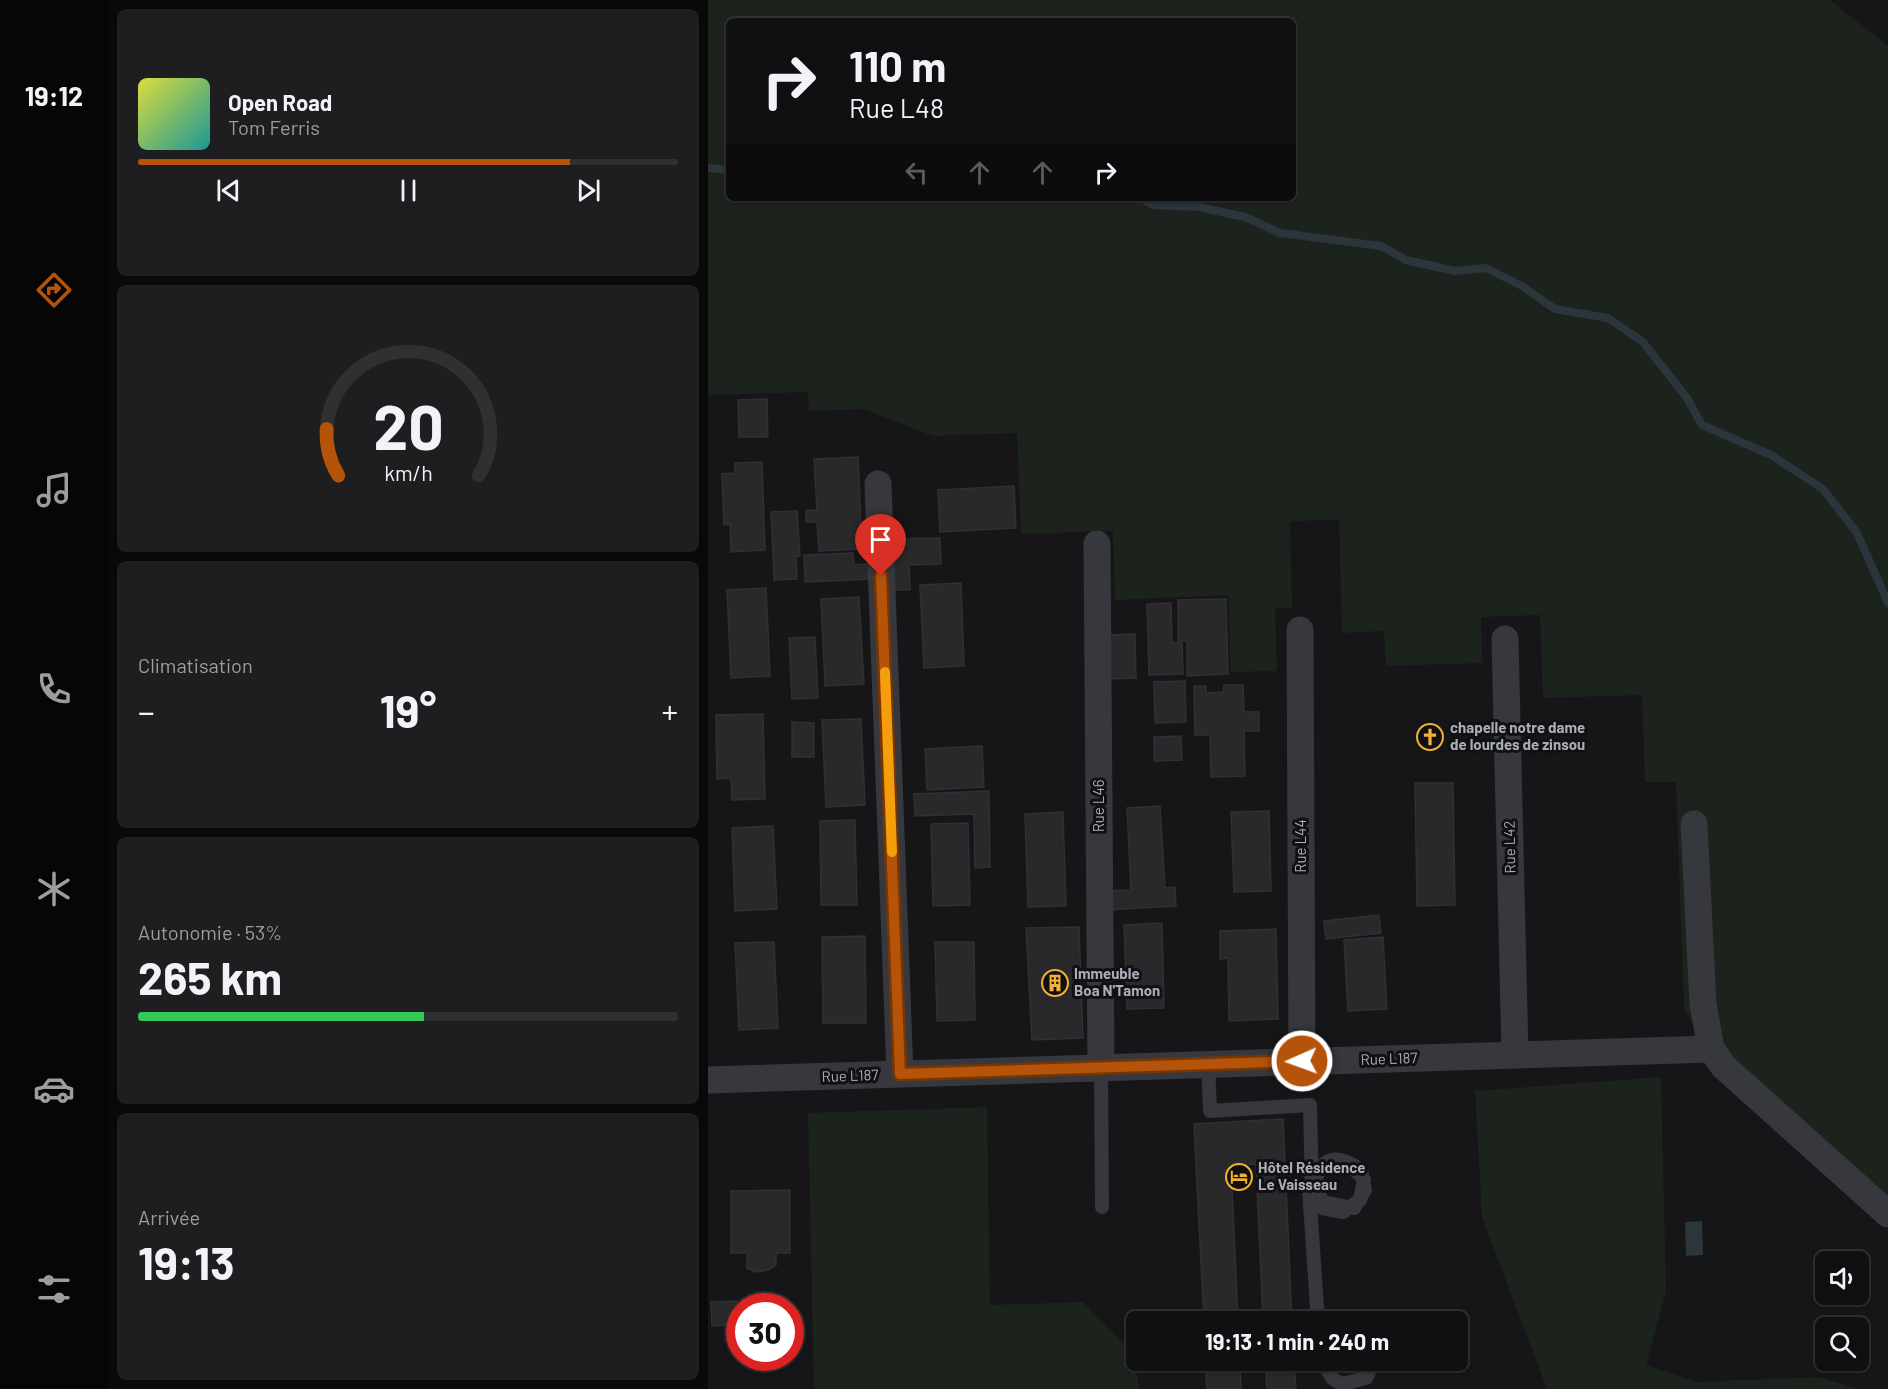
<!DOCTYPE html>
<html lang="fr">
<head>
<meta charset="utf-8">
<style>
	:root { --surface:#101012; --page:#1e1e20; --text:#f1f3f6; --muted:#9c9d9f; --line:#303032; --accent:#b45309 }
	body { margin:0; font-family:Barlow,sans-serif; background:var(--page); color:var(--text); height:100vh; display:flex; flex-direction:column; font-size:22px; white-space:nowrap }
	* { box-sizing:border-box; margin:0 }
	p { font-size:20px; color:var(--muted) }
	.icon { flex:none; width:33px; height:33px; fill:none; stroke:currentColor; stroke-width:2; stroke-linecap:round; stroke-linejoin:round }
	.map { position:relative; flex:1; overflow:hidden }
	.panel { display:flex; flex-direction:column; gap:9px; padding:9px; background:#09090a; width:600px }
	.panel>* { flex:none }
	.hud { position:absolute; left:18px; top:18px; width:570px; height:183px; border-radius:9px; box-shadow:0 2px 4px #0004,0 0 0 2px var(--line); background:#101012; color:var(--text); overflow:hidden }
	.tools { position:absolute; left:1107px; top:1251px; display:grid; gap:12px }
	.tools a { display:grid; place-items:center; width:54px; height:54px; border-radius:9px; background:var(--surface); box-shadow:0 2px 4px #0004,0 0 0 2px var(--line); font-size:30px }
	.speed { position:absolute; left:18px; top:1293px; display:flex; gap:12px; font-size:30px; font-weight:700; text-align:center }
	.speed>* { display:grid; place-content:center; width:78px; height:78px; border-radius:50%; background:var(--surface); box-shadow:0 2px 4px #0004,0 0 0 2px var(--line); line-height:1 }
	.speed .limit { border:9px solid #d22; background:#fff; color:#111 }
	.pin { position:absolute; display:grid; place-items:center; width:51px; height:51px; color:#fff; margin:-62px -26px; border-radius:50% 50% 50% 0; rotate:-45deg; box-shadow:0 0 6px #0007 }
	.pin .icon { rotate:45deg }
	.me { position:absolute; width:66px; margin:-33px; rotate:268deg; stroke-linejoin:round; filter:drop-shadow(0 0 4px #0008) }
	.turn { display:flex; align-items:center; gap:21px; height:126px; padding:0 24px; font-size:27px }
	.turn .icon { width:78px; height:78px; stroke-width:2.5 }
	.turn b { display:block; font-size:42px; line-height:51px }
	.lanes { display:flex; align-items:center; height:57px; padding:0 24px; background:#0003; justify-content:center; gap:30px; direction:ltr }
	.lanes .off { opacity:.35 }
	.big { font-size:45px; font-weight:700; line-height:1.1 }
	.panel .widget { flex:1; display:flex; flex-direction:column; justify-content:center; gap:9px; min-width:0; padding:0 21px; border-radius:9px; background:var(--page) }
	.panel .dial { align-items:center; gap:0 }
	.dial svg { height:156px; overflow:visible; fill:none; stroke:var(--line); stroke-width:7; stroke-linecap:round; text-anchor:middle }
	.dial text { fill:var(--text); stroke:none }
	.song { display:flex; align-items:center; gap:18px }
	.cover { width:72px; height:72px; border-radius:9px; background:linear-gradient(135deg,hsl(60 70% 55%),hsl(180 70% 35%)) }
	.played { height:6px; border-radius:3px; background:linear-gradient(90deg,var(--accent) 80%,var(--line) 80%) }
	.keys { display:flex; justify-content:space-around; direction:ltr }
	.heat { display:flex; justify-content:space-between; align-items:center; font-size:33px; direction:ltr }
	.charge { height:9px; border-radius:4px; background:linear-gradient(90deg,#34c759 53%,var(--line) 0) }
	.trip { position:absolute; left:418px; top:1311px; width:342px; height:60px; border-radius:9px; background:var(--surface); box-shadow:0 2px 4px #0004,0 0 0 2px var(--line); font-weight:700; line-height:60px; text-align:center }
	main { display:flex; flex:1; min-height:0 }
	.tab-bar { display:flex; flex-direction:column; width:108px; justify-content:space-around; align-items:center; background:#060607; color:var(--muted) }
	.tab-bar .icon { width:42px; height:42px }
	.tab-bar .on { color:var(--accent) }
	.tab-bar b { font-size:27px; color:var(--text) }
	.map>svg:first-child { display:block }
</style>
</head>
<body>
<main>
<nav class="tab-bar">
<b>19:12</b>
<svg class="icon on" aria-label="directions" viewBox="0 0 24 24"><path d="M12 3l9 9-9 9-9-9zM9 14v-3h6M13 9l2 2-2 2"/></svg>
<svg class="icon" aria-label="music" viewBox="0 0 24 24"><path d="M9 18V5l10-2v13"/><circle cx="6" cy="18" r="3"/><circle cx="16" cy="16" r="3"/></svg>
<svg class="icon" aria-label="phone" viewBox="0 0 24 24"><path d="M5 4h4l2 5-3 2q2 4 5 5l2-3 5 2v4C11 20 4 13 5 4z"/></svg>
<svg class="icon" aria-label="climate" viewBox="0 0 24 24"><path d="M12 3v18M4 7l16 10M4 17L20 7"/></svg>
<svg class="icon" aria-label="car" viewBox="0 0 24 24"><path d="M5 17H2v-5l4-1 3-4h7l3 4 3 1v5h-3M9 17h6M6 11h13"/><circle cx="7" cy="17" r="2"/><circle cx="17" cy="17" r="2"/></svg>
<svg class="icon" aria-label="filters" viewBox="0 0 24 24"><path d="M4 7h16M4 17h16"/><circle cx="9" cy="7" r="2"/><circle cx="15" cy="17" r="2"/></svg>
</nav>
<section class="panel">
<div class="widget">
<div class="song"><i class="cover"></i><div><b>Open Road</b><p>Tom Ferris</p></div></div>
<div class="played"></div>
<div class="keys"><svg class="icon" aria-label="previous" viewBox="0 0 24 24"><path d="M18 5L8 12l10 7zM5 5v14"/></svg><svg class="icon" aria-label="pause" viewBox="0 0 24 24"><path d="M8 5v14M16 5v14"/></svg><svg class="icon" aria-label="next" viewBox="0 0 24 24"><path d="M6 5l10 7-10 7zM19 5v14"/></svg></div>
</div>
<div class="widget dial"><svg viewBox="0 0 100 80">
<path d="M14 69A42 42 0 1 1 86 69"/>
<path d="M14 69A42 42 0 0 1 8 45" stroke="#b45309"/>
<text x="50" y="56" font-size="32" font-weight="700">20</text>
<text x="50" y="72" font-size="11">km/h</text>
</svg></div>
<div class="widget"><p>Climatisation</p>
<div class="heat"><a>−</a><b class="big">19°</b><a>+</a></div>
</div>
<div class="widget"><p>Autonomie · 53%</p><b class="big">265 km</b><div class="charge"></div></div>
<div class="widget"><p>Arrivée</p><b class="big">19:13</b></div>
</section>
<div class="map">
<svg width="1180" height="1389" viewBox="0 0 1180 1389">
	<rect width="100%" height="100%" fill="#161618"/>
	<!-- green -->
	<path fill="#1c231d" fill-rule="evenodd" d="M0,0H1122L1180,46V1218L1022,1070L976,1010L968,782H937L934,695L835,698L832,615L773,617L774,663L678,666L676,631L634,633L631,520L582,521L584,608L567,609L569,671L523,672L520,595L407,600L405,531L313,534L309,433L225,436L155,409L101,411L100,392L0,395ZM21,21H585V198H21Z
		M953,1077L958,1291L938,1365L989,1382L1111,1377L1150,1389H839L774,1217L767,1091Z
		M279,1107L282,1305L375,1302L426,1354L431,1389H106L100,1113Z"/>
	<!-- water -->
	<path fill="#2c353c" d="M994,1221L995,1255L978,1256L977,1222Z"/>
	<g fill="none" stroke-linecap="round" stroke-linejoin="round">
		<!-- stream -->
		<path stroke="#2c353c" stroke-width="8" d="M0,168L21,170
			M433,198L445,205L491,207L537,217L572,233L673,246L698,260L747,271L778,268L814,286L847,309L900,318L935,342L979,398L994,425L1063,455L1115,489L1149,533L1180,603"/>
	</g>
	<!-- building -->
	<path fill="#29292c" stroke="#303034" stroke-width="1.5" d="M59,399L60,437H31L30,400Z
		M150,457L154,549L111,551L109,522H98V511L109,510L106,459Z
		M54,462L57,550L23,552L22,524L16,525L14,474L27,473V463Z
		M306,486L308,528L232,532L230,490Z
		M89,511L92,556H88L89,579L66,580L63,512Z
		M232,538L233,564L201,565L202,590H180L179,539Z
		M145,553L146,565L165,563L166,579L97,582L96,555Z
		M253,583L256,666L216,668L212,585Z
		M58,588L62,676L23,678L19,590Z
		M151,597L156,684L117,686L113,599Z
		M518,599L520,674L479,676V641H470V600Z
		M463,603L464,643H474L475,674L441,675L439,604Z
		M427,634L428,678L401,679L400,635Z
		M107,637L110,698L84,699L81,638Z
		M477,681L478,722L447,723L446,682Z
		M516,685H535L536,712H551V731H536L537,776L503,777L502,735H487L486,686H498V693L515,692Z
		M55,714L57,799L24,800L23,778L9,779L8,715Z
		M153,719L157,805L118,807L114,720Z
		M84,722L106,723V757H84Z
		M473,736L474,760L446,761V737Z
		M274,746L276,787L219,790L217,749Z
		M707,783H745L747,905L709,906Z
		M281,791L282,867L267,868L266,814L207,816L206,794Z
		M452,806L457,888L467,887L468,906L399,910L397,891L423,890L419,808Z
		M561,811L563,891L526,892L523,812Z
		M355,812L358,906L320,907L317,814Z
		M147,820L149,905H113L112,821Z
		M260,823L262,905L225,906L223,824Z
		M65,826L69,909L27,911L24,828Z
		M671,915L673,933L618,939L616,921Z
		M454,923L456,1008L419,1009L416,925Z
		M371,927L375,1038L324,1040L318,928Z
		M568,929L570,1019L521,1021L520,958L512,959V931Z
		M157,936L158,1023H115L114,937Z
		M675,937L679,1009L640,1011L636,940Z
		M66,942L70,1028L31,1030L27,943Z
		M227,942H266L267,1020L229,1021Z
		M575,1119L584,1322H555L548,1164L523,1165L530,1322H496L486,1124Z
		M82,1190V1253H68V1265L60,1270L48,1272L39,1268V1253H23V1191Z
		M29,1301L30,1325L4,1326L3,1302Z
		M497,1360H532L533,1389H499Z
		M557,1360H586L588,1389H559Z"/>
	<g fill="none" stroke-linecap="round" stroke-linejoin="round">
		<!-- lane -->
		<path stroke="#37383d" stroke-width="14" d="M500,1064L502,1111L602,1105L604,1194L614,1208L635,1212L652,1200L656,1180C645,1166 631,1158 613,1168C604,1182 608,1189 615,1202L646,1208L657,1190L653,1170C625,1150 612,1160 601,1189L610,1322
			M393,1068L394,1207
			M669,1317L670,1322
			M613,1360L625,1379L634,1384L658,1378L667,1360"/>
		<!-- street -->
		<path stroke="#37383d" stroke-width="27" d="M170,484L192,1074
			M389,544L393,1068
			M592,630L594,1061
			M797,639L807,1055
			M986,824L995,1004L1003,1049L1016,1067L1180,1214
			M0,1080L1003,1049"/>
	</g>
	<g fill="none" stroke-linecap="round" stroke-linejoin="round">
		<defs>
			<path id="route" d="M173,576L192,1074L594,1061"/>
		</defs>
		<!-- route casing -->
		<use href="#route" stroke="#753606" stroke-width="15"/>
		<!-- route -->
		<use href="#route" stroke="#b45309" stroke-width="10"/>
		<!-- slow -->
		<path stroke="#f59e0b" stroke-width="10" d="M177,672L184,852"/>
	</g>
	<!-- icons -->
	<defs>
		<symbol id="church-ring" viewBox="-11 -11 22 22"><circle r="9.5" fill="#111113" stroke="#f2b134" stroke-width="1.5"/><path d="M-1.2-6h2.4v3.5h3.3v2.4h-3.3V6h-2.4V-.1h-3.3v-2.4h3.3Z" fill="#f2b134"/></symbol>
		<symbol id="building-ring" viewBox="-11 -11 22 22"><circle r="9.5" fill="#111113" stroke="#f2b134" stroke-width="1.5"/><path d="M-4-6H4V6H1V3H-1V6H-4ZM-2.5-4.3h1.7v1.8h-1.7ZM.8-4.3h1.7v1.8H.8ZM-2.5-1h1.7V.8h-1.7ZM.8-1h1.7V.8H.8Z" fill="#f2b134"/></symbol>
		<symbol id="hotel-ring" viewBox="-11 -11 22 22"><circle r="9.5" fill="#111113" stroke="#f2b134" stroke-width="1.5"/><path d="M-6-4.5h1.5V1H6V5H4.5V3h-9V5H-6ZM-4 0a1.8 1.8 0 1 1 3.6 0ZM.5 0V-2.5h3Q6-2.5 6 0Z" fill="#f2b134"/></symbol>
	</defs>
	<g fill-rule="evenodd">
		<use href="#church-ring" x="707" y="722" width="30" height="30"/>
		<use href="#building-ring" x="332" y="968" width="30" height="30"/>
		<use href="#hotel-ring" x="516" y="1162" width="30" height="30"/>
	</g>
	<g text-anchor="middle" stroke-width="6" stroke-linejoin="round" paint-order="stroke">
		<!-- poi labels -->
		<g font-size="15" font-weight="bold" fill="#a8adb8" stroke="#111113" text-anchor="start">
			<text x="742" y="733">chapelle notre dame<tspan x="742" dy="17">de lourdes de zinsou</tspan></text>
			<text x="366" y="979">Immeuble<tspan x="366" dy="17">Boa N'Tamon</tspan></text>
			<text x="550" y="1173">Hôtel Résidence<tspan x="550" dy="17">Le Vaisseau</tspan></text>
		</g>
		<!-- street labels -->
		<g font-size="15" fill="#a8adb8" stroke="#111113">
			<text transform="translate(391 806) rotate(-90)" y="5">Rue L46</text>
			<text transform="translate(593 846) rotate(-90)" y="5">Rue L44</text>
			<text transform="translate(802 847) rotate(-91)" y="5">Rue L42</text>
			<text transform="translate(681 1059) rotate(-2)" y="5">Rue L187</text>
			<text transform="translate(142 1076) rotate(-2)" y="5">Rue L187</text>
		</g>
	</g>
</svg>
<div class="tools">
<a><svg class="icon" aria-label="sound" viewBox="0 0 24 24"><path d="M4 9h4l5-4v14l-5-4H4zM17 9q2 3 0 6"/></svg></a>
<a><svg class="icon" aria-label="search" viewBox="0 0 24 24"><circle cx="10" cy="10" r="6"/><path d="M15 15l6 6"/></svg></a>
</div>
<div class="speed"><div class="limit">30</div></div>
<div class="pin" style="left:173px;top:576px;background:#d93025"><svg class="icon" aria-label="arrive" viewBox="0 0 24 24"><path d="M6 21V4h12l-3 4 3 4H6"/></svg></div>
<svg class="me" style="left:594px;top:1061px" viewBox="-20 -20 40 40"><circle r="17" fill="#b45309" stroke="#fff" stroke-width="3"/><path d="M0-11L8 9 0 5-8 9z" fill="#fff"/></svg>
<div class="trip">19:13 · 1 min · 240 m</div>
<div class="hud">
<div class="turn"><svg class="icon" aria-label="right" viewBox="0 0 24 24"><path d="M7 20v-9h11M14 6l5 5-5 5"/></svg><div><b>110 m</b>Rue L48</div></div>
<div class="lanes"><svg class="icon off" aria-label="left" viewBox="0 0 24 24"><path d="M17 20v-9H6M10 6l-5 5 5 5"/></svg><svg class="icon off" aria-label="ahead" viewBox="0 0 24 24"><path d="M12 20V5M6 11l6-6 6 6"/></svg><svg class="icon off" aria-label="ahead" viewBox="0 0 24 24"><path d="M12 20V5M6 11l6-6 6 6"/></svg><svg class="icon" aria-label="right" viewBox="0 0 24 24"><path d="M7 20v-9h11M14 6l5 5-5 5"/></svg></div>
</div>
</div>
</main>
</body>
</html>
